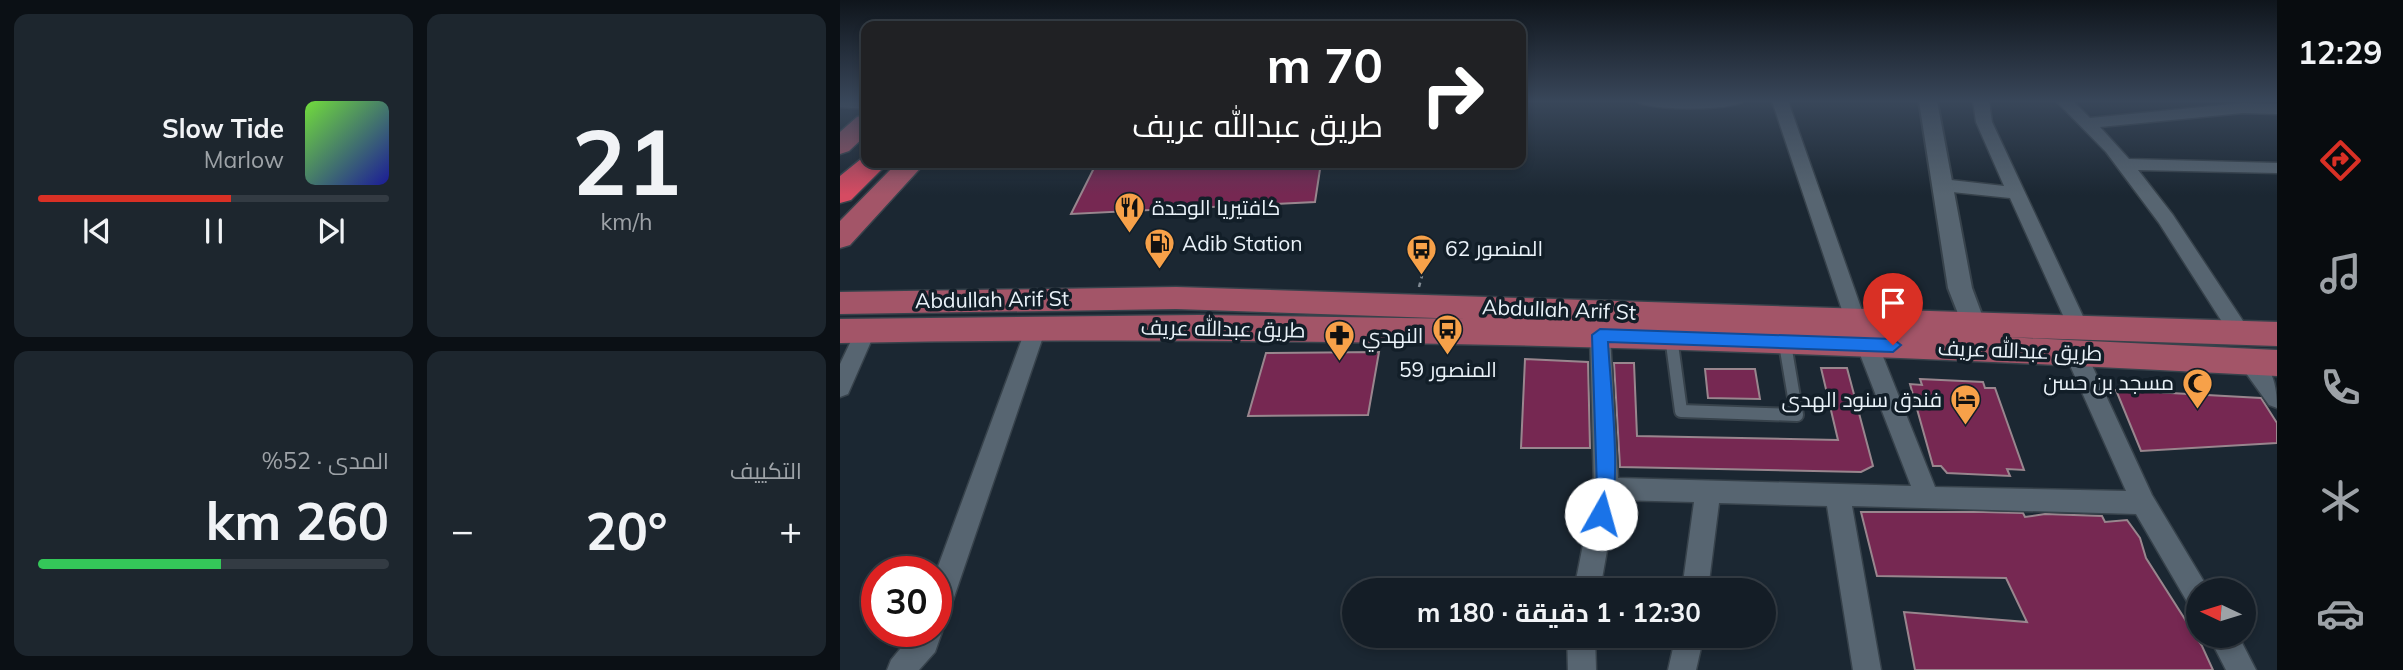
<!DOCTYPE html>
<html lang="ar">
<head>
<meta charset="utf-8">
<style>
	:root { --surface:#141d26; --page:#1d262e; --text:#f1f3f6; --muted:#9da2a7; --line:#333b43; --accent:#d93025 }
	body { margin:0; font-family:Mulish,Cairo,sans-serif; background:var(--page); color:var(--text); direction:rtl; height:100vh; display:flex; flex-direction:column; font-size:26px; white-space:nowrap }
	* { box-sizing:border-box; margin:0 }
	p { font-size:23px; color:var(--muted) }
	.icon { flex:none; width:38px; height:38px; fill:none; stroke:currentColor; stroke-width:2; stroke-linecap:round; stroke-linejoin:round }
	.map { position:relative; flex:1; overflow:hidden; direction:ltr }
	.details { display:flex; flex-direction:column; gap:14px; padding:14px; background:#0b1015; width:840px }
	.details>* { flex:none }
	.banner { position:absolute; left:21px; top:21px; width:665px; height:147px; border-radius:14px; box-shadow:0 4px 10px #0003,0 0 0 2px var(--line); direction:rtl; background:#202124; color:#fff; overflow:hidden }
	.needle { width:46px; rotate:274deg }
	.fabs { position:absolute; left:1346px; top:578px; display:grid; gap:14px }
	.fabs a { display:grid; place-items:center; width:70px; height:70px; border-radius:50%; background:var(--surface); box-shadow:0 4px 10px #0003,0 0 0 2px var(--line); font-size:35px }
	.speed { position:absolute; left:21px; top:556px; display:flex; gap:14px; font-size:35px; font-weight:700; text-align:center }
	.speed>* { display:grid; place-content:center; width:91px; height:91px; border-radius:50%; background:var(--surface); box-shadow:0 4px 10px #0003,0 0 0 2px var(--line); line-height:1 }
	.speed .limit { border:10px solid #d22; background:#fff; color:#111 }
	.pin { position:absolute; display:grid; place-items:center; width:60px; height:60px; color:#fff; margin:-72px -30px; border-radius:50% 50% 50% 0; rotate:-45deg; box-shadow:0 0 7px #0007 }
	.pin .icon { rotate:45deg }
	.me { position:absolute; width:77px; margin:-38px; rotate:7deg; stroke-linejoin:round; filter:drop-shadow(0 0 5px #0008) }
	.turn { display:flex; align-items:center; gap:24px; height:147px; padding:0 28px; font-size:32px }
	.turn .icon { width:91px; height:91px; stroke-width:2.5 }
	.turn b { display:block; font-size:49px; line-height:60px }
	.big { font-size:52px; font-weight:700; line-height:1.1 }
	.details .tile { flex:1; display:flex; flex-direction:column; justify-content:center; gap:10px; min-width:0; padding:0 24px; border-radius:14px; background:var(--page) }
	.details .dial { align-items:center; gap:0 }
	.dial b { font-size:91px; line-height:1 }
	.song { display:flex; align-items:center; gap:21px }
	.cover { width:84px; height:84px; border-radius:10px; background:linear-gradient(135deg,hsl(100 70% 55%),hsl(240 70% 35%)) }
	.played { height:7px; border-radius:4px; background:linear-gradient(90deg,var(--accent) 55%,var(--line) 55%) }
	.keys { display:flex; justify-content:space-around; direction:ltr }
	.heat { display:flex; justify-content:space-between; align-items:center; font-size:38px; direction:ltr }
	.charge { height:10px; border-radius:5px; background:linear-gradient(90deg,#34c759 52%,var(--line) 0) }
	.details .tiles { flex:1; display:grid; gap:14px; grid-template-columns:repeat(2,1fr) }
	.trip { position:absolute; left:502px; top:578px; width:434px; height:70px; border-radius:35px; background:var(--surface); box-shadow:0 4px 10px #0003,0 0 0 2px var(--line); font-weight:700; line-height:70px; text-align:center; direction:rtl }
	main { display:flex; flex:1; min-height:0 }
	.menu { display:flex; flex-direction:column; width:126px; justify-content:space-around; align-items:center; background:#080c0f; color:var(--muted) }
	.menu .icon { width:49px; height:49px }
	.menu .active { color:var(--accent) }
	.menu b { font-size:32px; color:var(--text) }
	.map>svg:first-child { display:block }
</style>
</head>
<body>
<main>
<nav class="menu">
<b>12:29</b>
<svg class="icon active" aria-label="directions" viewBox="0 0 24 24"><path d="M12 3l9 9-9 9-9-9zM9 14v-3h6M13 9l2 2-2 2"/></svg>
<svg class="icon" aria-label="music" viewBox="0 0 24 24"><path d="M9 18V5l10-2v13"/><circle cx="6" cy="18" r="3"/><circle cx="16" cy="16" r="3"/></svg>
<svg class="icon" aria-label="phone" viewBox="0 0 24 24"><path d="M5 4h4l2 5-3 2q2 4 5 5l2-3 5 2v4C11 20 4 13 5 4z"/></svg>
<svg class="icon" aria-label="climate" viewBox="0 0 24 24"><path d="M12 3v18M4 7l16 10M4 17L20 7"/></svg>
<svg class="icon" aria-label="car" viewBox="0 0 24 24"><path d="M5 17H2v-5l4-1 3-4h7l3 4 3 1v5h-3M9 17h6M6 11h13"/><circle cx="7" cy="17" r="2"/><circle cx="17" cy="17" r="2"/></svg>
</nav>
<div class="map">
<svg width="1437" height="670" viewBox="0 0 1437 670">
	<rect width="100%" height="100%" fill="#1b2732"/>
	<!-- building -->
	<path fill="#762852" stroke="#99868e" stroke-width="2" d="M324,163H481L475,202L231,214L255,166Z
		M539,352L528,415L408,416L426,353Z
		M685,359L748,362L750,448H681Z
		M774,363H794L797,436L998,440L981,368H1007L1033,466L1021,472L780,467Z
		M865,369H915L920,399L868,398Z
		M1080,379L1143,382L1145,388H1155L1184,470L1167,469L1170,476L1107,473L1101,466H1093L1070,384L1082,385Z
		M1276,390L1421,398L1437,423V443L1301,451Z
		M1021,512H1143L1183,513L1185,517L1205,514L1262,516L1265,522L1287,520L1300,538L1306,558L1362,646L1373,670H1075L1064,612L1187,622L1166,578L1037,576Z"/>
	<g fill="none" stroke-linecap="round" stroke-linejoin="round">
		<defs>
			<path id="service-far1" d="M831,337L832,345
				M945,341L946,345"/>
			<path id="service" d="M832,344L841,411L957,415L945,344"/>
			<path id="minor" d="M0,101H26V109L0,107Z
				M796,101H904C893,111 807,111 796,101Z
				M932,101H948L1025,319L1022,324H1008L1005,319Z
				M1133,101H1149L1152,122L1248,327L1245,333H1231L1170,198L1102,191L1093,185L1102,179L1164,186L1136,122Z
				M1216,101H1233L1250,118L1403,103L1437,104V114L1403,113L1260,127L1289,159L1437,163V173L1298,170L1333,215L1407,327L1410,333L1407,339H1393L1319,223L1266,152Z
				M196,320L203,322L206,328L110,609L106,618L97,622L102,632L95,652L79,670H47L51,660L74,632H96V572L186,328L189,322Z
				M26,322L33,324L36,330L8,394L0,397V364L19,324Z
				M760,327L767,329L770,335L778,478L1071,486L1016,344L1020,338H1034L1038,344L1095,487L1286,491L1224,352L1227,346H1243L1312,495L1369,590H1358V609L1349,605L1296,514L1012,506L1041,670H1013L987,506L879,503L868,590H842L854,502L776,500L760,590H734L754,489L750,335L753,329Z
				M1409,353C1433,361 1437,387 1437,408L1429,405L1398,362L1401,356Z
				M727,635H755L756,670H728Z
				M836,635H864L856,670H828Z
				M1368,635H1398L1416,670H1386Z"/>
			<path id="tertiary" d="M1079,101H1097L1132,288L1145,323L1142,329L1133,332L1124,329L1108,288Z"/>
			<path id="primary" d="M26,115V135L9,151L0,154V132L17,117Z
				M57,163H85L10,245L0,248V221Z
				M336,287L1437,322V346L1164,337L1437,350V376C958,350 480,334 0,343V319L359,315L625,319L336,309L0,314V292Z"/>
			<path id="motorway" d="M26,155V163H48L11,200L0,203V176Z"/>
		</defs>
		<!-- service-far1 casing -->
		<use href="#service-far1" stroke="#37424b" stroke-width="11"/>
		<!-- service casing -->
		<use href="#service" stroke="#37424b" stroke-width="16"/>
		<!-- minor casing -->
		<use href="#minor" stroke="#37424b" stroke-width="3"/>
		<!-- tertiary casing -->
		<use href="#tertiary" stroke="#37424b" stroke-width="4"/>
		<!-- primary casing -->
		<use href="#primary" stroke="#37424b" stroke-width="3"/>
		<!-- motorway casing -->
		<use href="#motorway" stroke="#37424b" stroke-width="3"/>
		<!-- path -->
		<path stroke="#818b94" stroke-width="2.5" stroke-dasharray="4.5 4.5" stroke-linecap="butt" d="M579,287L582,276"/>
		<!-- service-far1 -->
		<use href="#service-far1" stroke="#576571" stroke-width="9"/>
		<!-- service -->
		<use href="#service" stroke="#576571" stroke-width="12"/>
		<!-- minor -->
		<use href="#minor" fill="#576571" fill-rule="evenodd"/>
		<!-- tertiary -->
		<use href="#tertiary" fill="#576571" fill-rule="evenodd"/>
		<!-- primary -->
		<use href="#primary" fill="#a35568" fill-rule="evenodd"/>
		<!-- motorway -->
		<use href="#motorway" fill="#d64b62" fill-rule="evenodd"/>
	</g>
	<!-- sky -->
	<linearGradient id="sky" x2="0" y2="1"><stop stop-color="#0f151c"/><stop offset="0.52" stop-color="#39475a"/><stop offset="1" stop-color="#39475a" stop-opacity="0"/></linearGradient>
	<rect width="1437" height="195" fill="url(#sky)"/>
	<!-- route -->
	<path fill="#1a73e8" stroke="#114b97" stroke-width="2" d="M760,329L1053,339L1061,345L1053,352L768,342C770,383 783,486 768,520L761,523L755,520L752,514L757,489L752,335Z"/>
	<!-- icons -->
	<defs>
		<symbol id="restaurant-pin" viewBox="-11 -11 22 30"><path d="M0 17L-7.5 6A9.5 9.5 0 1 1 7.5 6Z" fill="#f7a149" stroke="#121e28"/><path d="M-5-6h1v4h1v-4h1v4h1v-4h1v5L-1.5 .5V6h-2V.5L-5-1ZM5-6V6H3V1.5H1.5Q1.5-4 5-6Z" fill="#111"/></symbol>
		<symbol id="fuel-pin" viewBox="-11 -11 22 30"><path d="M0 17L-7.5 6A9.5 9.5 0 1 1 7.5 6Z" fill="#f7a149" stroke="#121e28"/><path d="M-5.5-6h7V0h2V4h1.3V-2.5L3-4.5l.8-.8L6-3V5H2.5V1h-1V6h-7ZM-4.2-4.7v3.2H.2V-4.7Z" fill="#111"/></symbol>
		<symbol id="bus-pin" viewBox="-11 -11 22 30"><path d="M0 17L-7.5 6A9.5 9.5 0 1 1 7.5 6Z" fill="#f7a149" stroke="#121e28"/><path d="M-5-6H5V4H4V6H2V4H-2V6H-4V4H-5ZM-3.5-4V0h7V-4ZM-3.5 1.2v1.5H-2V1.2ZM2 1.2v1.5H3.5V1.2Z" fill="#111"/></symbol>
		<symbol id="pharmacy-pin" viewBox="-11 -11 22 30"><path d="M0 17L-7.5 6A9.5 9.5 0 1 1 7.5 6Z" fill="#f7a149" stroke="#121e28"/><path d="M-2-6h4v4h4v4h-4v4h-4v-4h-4v-4h4Z" fill="#111"/></symbol>
		<symbol id="mosque-pin" viewBox="-11 -11 22 30"><path d="M0 17L-7.5 6A9.5 9.5 0 1 1 7.5 6Z" fill="#f7a149" stroke="#121e28"/><path d="M3.5-4.9A6 6 0 1 0 3.5 4.9A5 5 0 1 1 3.5-4.9Z" fill="#111"/></symbol>
		<symbol id="hotel-pin" viewBox="-11 -11 22 30"><path d="M0 17L-7.5 6A9.5 9.5 0 1 1 7.5 6Z" fill="#f7a149" stroke="#121e28"/><path d="M-6-4.5h1.5V1H6V5H4.5V3h-9V5H-6ZM-4 0a1.8 1.8 0 1 1 3.6 0ZM.5 0V-2.5h3Q6-2.5 6 0Z" fill="#111"/></symbol>
	</defs>
	<g fill-rule="evenodd">
		<use href="#restaurant-pin" x="272" y="190" width="35" height="47"/>
		<use href="#fuel-pin" x="302" y="226" width="35" height="47"/>
		<use href="#bus-pin" x="564" y="232" width="35" height="47"/>
		<use href="#bus-pin" x="590" y="312" width="35" height="47"/>
		<use href="#pharmacy-pin" x="482" y="318" width="35" height="47"/>
		<use href="#mosque-pin" x="1340" y="366" width="35" height="47"/>
		<use href="#hotel-pin" x="1108" y="382" width="35" height="47"/>
	</g>
	<g text-anchor="middle" stroke-width="7" stroke-linejoin="round" paint-order="stroke">
		<!-- poi labels -->
		<g font-size="21" fill="#eaf2f9" stroke="#121e28" text-anchor="start">
			<text x="312" y="215">كافتيريا الوحدة</text>
			<text x="342" y="251">Adib Station</text>
			<text x="605" y="256">المنصور 62</text>
			<text x="522" y="343">النهدي</text>
			<text x="608" y="377" text-anchor="middle">المنصور 59</text>
			<text x="1334" y="390" text-anchor="end">مسجد بن حسن</text>
			<text x="1102" y="407" text-anchor="end">فندق سنود الهدى</text>
		</g>
		<!-- street labels -->
		<g font-size="21" fill="#eaf2f9" stroke="#121e28">
			<text transform="translate(152 300) rotate(-1)" y="7">Abdullah Arif St</text>
			<text transform="translate(719 310) rotate(2)" y="7">Abdullah Arif St</text>
			<text transform="translate(383 329) rotate(1)" y="7">طريق عبدالله عريف</text>
			<text transform="translate(1180 351) rotate(2)" y="7">طريق عبدالله عريف</text>
		</g>
	</g>
</svg>
<div class="fabs">
<a><svg class="needle" viewBox="-14 -14 28 28"><path d="M0-13l5 13h-10z" fill="#e53935"/><path d="M0 13l5-13h-10z" fill="#9da2a7"/></svg></a>
</div>
<div class="speed"><div class="limit">30</div></div>
<div class="pin" style="left:1053px;top:345px;background:#d93025"><svg class="icon" aria-label="arrive" viewBox="0 0 24 24"><path d="M6 21V4h12l-3 4 3 4H6"/></svg></div>
<svg class="me" style="left:761px;top:514px" viewBox="-20 -20 40 40"><circle r="19" fill="#fff"/><path d="M0-13L10 11 0 6-10 11z" fill="#1a73e8"/></svg>
<div class="trip">12:30 · 1 دقيقة · 180 m</div>
<div class="banner">
<div class="turn"><svg class="icon" aria-label="right" viewBox="0 0 24 24"><path d="M7 20v-9h11M14 6l5 5-5 5"/></svg><div><b>70 m</b>طريق عبدالله عريف</div></div>
</div>
</div>
<section class="details">
<div class="tiles">
<div class="tile dial"><b>21</b><p>km/h</p></div>
<div class="tile">
<div class="song"><i class="cover"></i><div><b>Slow Tide</b><p>Marlow</p></div></div>
<div class="played"></div>
<div class="keys"><svg class="icon" aria-label="previous" viewBox="0 0 24 24"><path d="M18 5L8 12l10 7zM5 5v14"/></svg><svg class="icon" aria-label="pause" viewBox="0 0 24 24"><path d="M8 5v14M16 5v14"/></svg><svg class="icon" aria-label="next" viewBox="0 0 24 24"><path d="M6 5l10 7-10 7zM19 5v14"/></svg></div>
</div>
<div class="tile"><p>التكييف</p>
<div class="heat"><a>−</a><b class="big">20°</b><a>+</a></div>
</div>
<div class="tile"><p>المدى · 52%</p><b class="big">260 km</b><div class="charge"></div></div>
</div>
</section>
</main>
</body>
</html>
